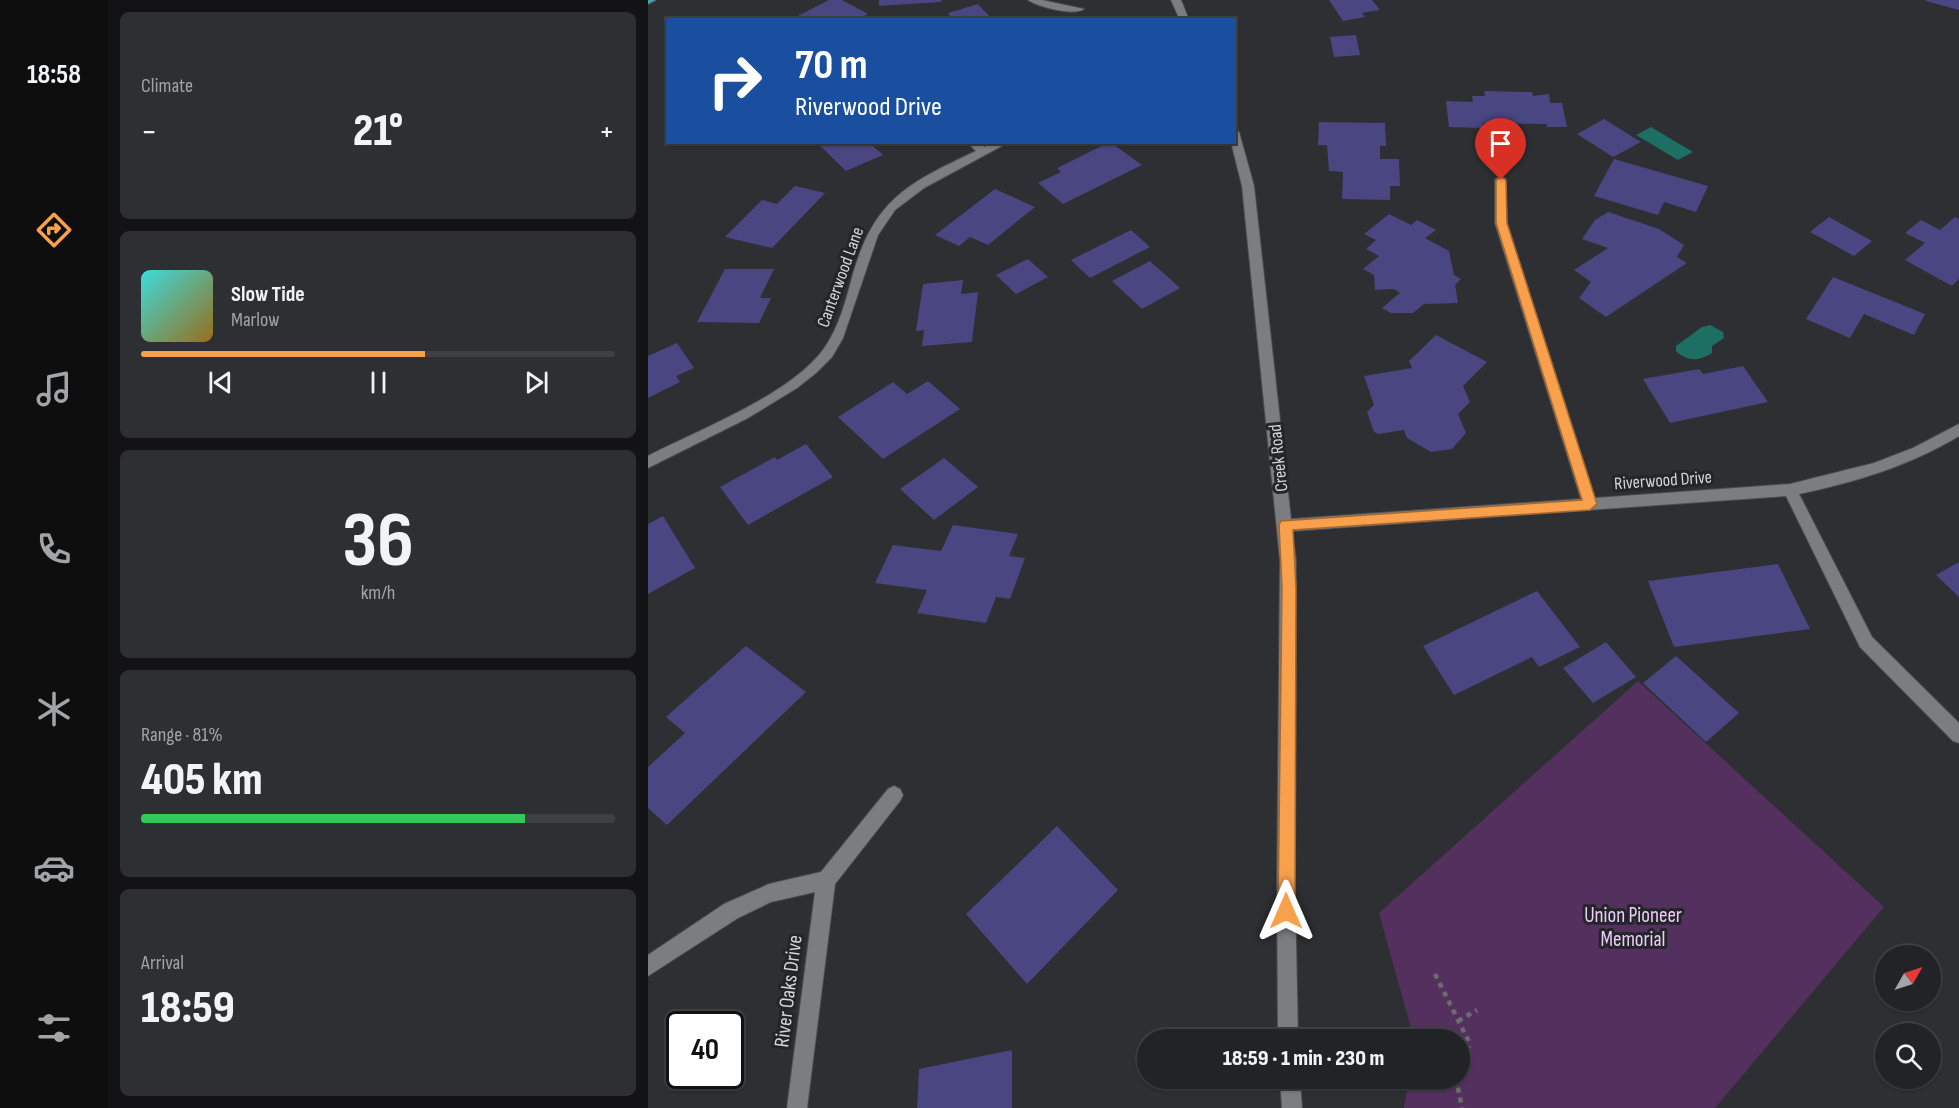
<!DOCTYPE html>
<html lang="en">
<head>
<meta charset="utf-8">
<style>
	:root { --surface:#222326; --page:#2e2f32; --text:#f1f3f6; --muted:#a2a4a7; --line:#3f4043; --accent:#f9a04c }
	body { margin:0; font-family:"Sofia Sans Condensed",sans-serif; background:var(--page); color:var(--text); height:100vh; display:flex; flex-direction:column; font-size:22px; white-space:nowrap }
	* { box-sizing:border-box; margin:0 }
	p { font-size:20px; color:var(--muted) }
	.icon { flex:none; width:33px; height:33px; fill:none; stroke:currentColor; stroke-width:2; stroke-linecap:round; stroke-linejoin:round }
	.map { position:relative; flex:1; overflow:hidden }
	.side { display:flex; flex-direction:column; gap:12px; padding:12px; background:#131315; width:540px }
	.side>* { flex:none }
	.guide { position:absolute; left:18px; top:18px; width:570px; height:126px; border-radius:0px; box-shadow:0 2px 4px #0004,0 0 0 2px var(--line); background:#1a4fa0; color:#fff; overflow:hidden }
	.needle { width:39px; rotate:51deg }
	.buttons { position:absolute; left:1227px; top:945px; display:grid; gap:12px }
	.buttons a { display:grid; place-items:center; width:66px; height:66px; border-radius:50%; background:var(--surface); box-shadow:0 2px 4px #0004,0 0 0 2px var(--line); font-size:30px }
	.speed { position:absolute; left:18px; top:1011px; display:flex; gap:12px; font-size:30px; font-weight:700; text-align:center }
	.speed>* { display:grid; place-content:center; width:78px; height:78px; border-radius:50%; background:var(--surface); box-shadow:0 2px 4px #0004,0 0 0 2px var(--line); line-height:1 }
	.speed .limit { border:3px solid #111; border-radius:9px; background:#fff; color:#111 }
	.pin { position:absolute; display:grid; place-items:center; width:51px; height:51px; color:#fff; margin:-62px -26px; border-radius:50% 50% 50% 0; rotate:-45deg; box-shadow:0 0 6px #0007 }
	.pin .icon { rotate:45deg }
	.me { position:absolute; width:66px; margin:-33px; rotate:0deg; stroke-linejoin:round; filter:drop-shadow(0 0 4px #0008) }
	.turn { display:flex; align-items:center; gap:21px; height:126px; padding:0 30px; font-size:27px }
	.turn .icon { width:78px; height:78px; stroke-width:2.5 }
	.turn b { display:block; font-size:42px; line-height:51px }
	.big { font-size:45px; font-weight:800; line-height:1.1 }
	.side .card { flex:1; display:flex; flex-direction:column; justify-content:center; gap:9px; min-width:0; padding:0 21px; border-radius:9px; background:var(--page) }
	.side .dial { align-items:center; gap:0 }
	.dial b { font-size:78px; line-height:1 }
	.song { display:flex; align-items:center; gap:18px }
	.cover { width:72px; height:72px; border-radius:9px; background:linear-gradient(135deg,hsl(180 70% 55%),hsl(40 70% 35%)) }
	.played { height:6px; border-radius:3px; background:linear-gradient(90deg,var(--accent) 60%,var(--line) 60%) }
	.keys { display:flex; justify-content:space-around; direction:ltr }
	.heat { display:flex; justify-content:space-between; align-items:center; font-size:33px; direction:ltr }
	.charge { height:9px; border-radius:4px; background:linear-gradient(90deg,#34c759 81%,var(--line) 0) }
	.trip { position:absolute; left:489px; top:1029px; width:333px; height:60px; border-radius:30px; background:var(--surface); box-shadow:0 2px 4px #0004,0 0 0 2px var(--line); font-weight:800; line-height:60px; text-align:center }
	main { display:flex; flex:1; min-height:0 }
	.menu { display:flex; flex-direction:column; width:108px; justify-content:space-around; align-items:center; background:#0e0e0f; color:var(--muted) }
	.menu .icon { width:42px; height:42px }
	.menu .on { color:var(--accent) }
	.menu b { font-size:27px; color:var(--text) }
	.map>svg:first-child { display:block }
</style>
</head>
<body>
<main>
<nav class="menu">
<b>18:58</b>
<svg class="icon on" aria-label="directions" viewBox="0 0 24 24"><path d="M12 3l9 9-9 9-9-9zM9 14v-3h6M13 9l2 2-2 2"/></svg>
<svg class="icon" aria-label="music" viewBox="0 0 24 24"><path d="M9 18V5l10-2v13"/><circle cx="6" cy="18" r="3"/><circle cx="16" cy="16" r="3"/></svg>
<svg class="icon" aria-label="phone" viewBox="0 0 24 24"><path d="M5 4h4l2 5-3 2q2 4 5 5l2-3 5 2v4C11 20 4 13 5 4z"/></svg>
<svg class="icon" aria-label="climate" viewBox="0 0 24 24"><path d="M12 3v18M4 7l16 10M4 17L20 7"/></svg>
<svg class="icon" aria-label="car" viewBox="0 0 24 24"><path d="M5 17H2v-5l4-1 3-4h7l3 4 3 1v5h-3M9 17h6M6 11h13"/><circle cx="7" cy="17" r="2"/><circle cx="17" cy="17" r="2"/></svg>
<svg class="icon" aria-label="filters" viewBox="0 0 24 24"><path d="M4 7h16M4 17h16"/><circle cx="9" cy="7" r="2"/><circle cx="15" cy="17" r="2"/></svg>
</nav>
<section class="side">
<div class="card"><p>Climate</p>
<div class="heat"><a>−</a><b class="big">21°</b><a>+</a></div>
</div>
<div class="card">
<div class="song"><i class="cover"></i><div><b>Slow Tide</b><p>Marlow</p></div></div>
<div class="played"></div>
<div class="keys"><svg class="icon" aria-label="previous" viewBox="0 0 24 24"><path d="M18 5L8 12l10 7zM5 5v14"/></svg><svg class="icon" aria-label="pause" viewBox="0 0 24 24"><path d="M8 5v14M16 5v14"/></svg><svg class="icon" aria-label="next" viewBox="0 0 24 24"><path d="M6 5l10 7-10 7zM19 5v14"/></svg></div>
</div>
<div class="card dial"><b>36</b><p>km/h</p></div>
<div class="card"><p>Range · 81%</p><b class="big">405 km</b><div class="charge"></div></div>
<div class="card"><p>Arrival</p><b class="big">18:59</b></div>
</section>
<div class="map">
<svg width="1311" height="1108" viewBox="0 0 1311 1108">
	<rect width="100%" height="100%" fill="#2d2f32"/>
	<!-- green -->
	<path fill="#54305e" d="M990,681L1236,907L1067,1108H756L761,1079L812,1078V1040L766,1039L731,913Z"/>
	<!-- water -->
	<path fill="#1d6e63" d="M1003,127L1045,152L1030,160L988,135Z
		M1062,325L1075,332L1076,338L1064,346V353C1052,361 1039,362 1028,351V346L1054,327Z"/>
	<!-- building -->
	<path fill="#4a4681" d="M181,0H194L220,14L209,20H142Z
		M231,0H293V2L231,6Z
		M681,0H724L732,10L714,13L717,17L695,21Z
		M1278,0H1311V10L1278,1Z
		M330,4L343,18L348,17L350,20H305L300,13Z
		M708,35L712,55L686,57L682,37Z
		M836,91L884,92L885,96L901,94L902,103H914L919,127H899V124L835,123V128L801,127L798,101L825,102L824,96H837Z
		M956,119L993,142L965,157L929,134Z
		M671,122L737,123L738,146H732V159H751L752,186H742V200L694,199L695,172L681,171L679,145H670Z
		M168,142H233L225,146L235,155L198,171Z
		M462,142L494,165L415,204L390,183L413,172L409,168Z
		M966,159L1060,186L1048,212L1016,202L1010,215L946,196Z
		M147,186L177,193L124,248L77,237L114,200L129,204Z
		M347,189L387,207L340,245L322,237L311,246L287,235Z
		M960,212L1011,229L1036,245L1029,257L1039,263L958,317L931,298L943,282L926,270L960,248L934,239L947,220Z
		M741,214L763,225L769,220L788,230L777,238L801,251L806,275L813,279L807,285L810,303L776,304L765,313H743L734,308L752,293L746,289L727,290L726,275L715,269L731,256L718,249L728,240L716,234Z
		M1181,217L1224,241L1206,256L1162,232Z
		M1307,217L1311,219V279L1304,286L1257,260L1277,243L1257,233L1273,220L1292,230Z
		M483,230L502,247L442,278L423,260Z
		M380,259L400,277L368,294L348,275Z
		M502,261L532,288L494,309L464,281Z
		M77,269H126L112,298H123L111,323L49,322Z
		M1185,277L1277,314L1266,335L1216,314L1202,338L1158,319Z
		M315,280L313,294L330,292L324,342L274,346L276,330L268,331L275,284Z
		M788,335L839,362L815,386L822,402L810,414L818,433L804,449L783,452L759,438L756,430L730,434L726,432L719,412L726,405L716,376L764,368L761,361Z
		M29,343L46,368L28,376L32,382L0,398V356Z
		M1095,366L1120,402L1022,423L995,379L1051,369L1055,374Z
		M280,381L312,409L235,459L190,417L245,382L259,394Z
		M158,444L185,477L100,525L72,487L127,457L129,460Z
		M296,458L330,487L286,520L252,489Z
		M15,516L47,568L0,594V524Z
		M305,525L370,534L361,556L377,558L362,599L348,597L338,623L269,613L279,590L227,583L245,545L293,551Z
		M1311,562V597L1288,575Z
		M1130,564L1162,629L1026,647L1000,581Z
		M889,591L932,647L891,667L884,657L806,695L775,646Z
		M958,642L988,677L945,703L915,668Z
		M98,646L158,692L19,825L0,808V767L37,733L18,717Z
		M1028,656L1091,713L1058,742L995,683Z
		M409,826L470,890L379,984L318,914Z
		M364,1050V1108H269L271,1069Z"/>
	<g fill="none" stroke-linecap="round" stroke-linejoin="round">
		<defs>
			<path id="minor" d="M380,0H394L436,9C426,16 390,7 380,0Z
				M523,0H533L541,20H532Z
				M586,129L591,132L606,186L643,519L933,499L847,223V180L849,178H857L859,223L947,498L1142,484L1226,463L1265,448L1311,424V436C1261,466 1208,482 1151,494L1224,637L1311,723V743L1305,741L1212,647L1138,496L644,531L648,560L647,889L650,1040H630L629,889L632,560L594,186L583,142H586Z
				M319,142H331L337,147L346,142H361L276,188L247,210L230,235L195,338L184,357L168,373L149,388L100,418L0,468V456C52,429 140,396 175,350C191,328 198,300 205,274C227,198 261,183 328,151Z
				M246,786L252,789L255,795L252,801L187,884L159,1108H139L167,892L123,902L90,918L0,976V955L76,904L121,884L173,872L240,789Z
				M632,1078H652L654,1108H634Z"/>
			<path id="major" d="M0,0H8L0,4Z"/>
		</defs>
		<!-- minor casing -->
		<use href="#minor" stroke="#4a4d4f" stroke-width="2"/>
		<!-- major casing -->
		<use href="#major" stroke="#4a4d4f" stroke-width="2"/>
		<!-- path -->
		<path stroke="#6a6c6e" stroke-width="4.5" stroke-dasharray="5 5" stroke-linecap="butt" d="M787,974L822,1044L812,1066
			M810,1021L829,1010
			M808,1078L814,1108
			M788,1088L810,1084"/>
		<!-- minor -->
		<use href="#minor" fill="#7b7e81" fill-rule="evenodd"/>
		<!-- major -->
		<use href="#major" fill="#4e9daf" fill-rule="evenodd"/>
	</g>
	<!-- route -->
	<path fill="#f9a04c" stroke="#a26831" stroke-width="1.5" d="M853,177L858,180L859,223L949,504L942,510L645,530L648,587L647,911L644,917L638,919L632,917L630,911L634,587L631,525L633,521L934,500L848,223V180Z"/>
	<g text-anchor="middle" stroke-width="6" stroke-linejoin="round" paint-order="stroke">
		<!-- street labels -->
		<g font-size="18" fill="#d3d5d6" stroke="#232628">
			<text transform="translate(192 277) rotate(-70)" y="6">Canterwood Lane</text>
			<text transform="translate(630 458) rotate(-96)" y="6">Creek Road</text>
			<text transform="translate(1015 480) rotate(-4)" y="6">Riverwood Drive</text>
		</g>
		<!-- near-park labels -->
		<g font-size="21" fill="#efc9f9" stroke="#232628">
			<text x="985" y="922">Union Pioneer<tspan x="985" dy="24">Memorial</tspan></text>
		</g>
		<!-- near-street labels -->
		<g font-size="21" fill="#d3d5d6" stroke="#232628">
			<text transform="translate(140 991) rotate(-83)" y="7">River Oaks Drive</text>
		</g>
	</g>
</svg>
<div class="buttons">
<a><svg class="needle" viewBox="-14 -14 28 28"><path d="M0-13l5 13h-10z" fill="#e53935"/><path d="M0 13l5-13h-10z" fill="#a2a4a7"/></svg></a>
<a><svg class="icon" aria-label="search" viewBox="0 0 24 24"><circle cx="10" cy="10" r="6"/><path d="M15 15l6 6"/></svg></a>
</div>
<div class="speed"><div class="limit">40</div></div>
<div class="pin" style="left:853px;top:180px;background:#d93025"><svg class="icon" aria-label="arrive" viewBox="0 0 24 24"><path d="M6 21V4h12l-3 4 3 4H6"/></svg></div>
<svg class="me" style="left:638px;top:911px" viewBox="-20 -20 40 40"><path d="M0-17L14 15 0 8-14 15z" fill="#f9a04c" stroke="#fff" stroke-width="4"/></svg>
<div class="trip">18:59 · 1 min · 230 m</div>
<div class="guide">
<div class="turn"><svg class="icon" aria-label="right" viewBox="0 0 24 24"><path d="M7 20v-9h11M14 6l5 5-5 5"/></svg><div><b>70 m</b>Riverwood Drive</div></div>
</div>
</div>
</main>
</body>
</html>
